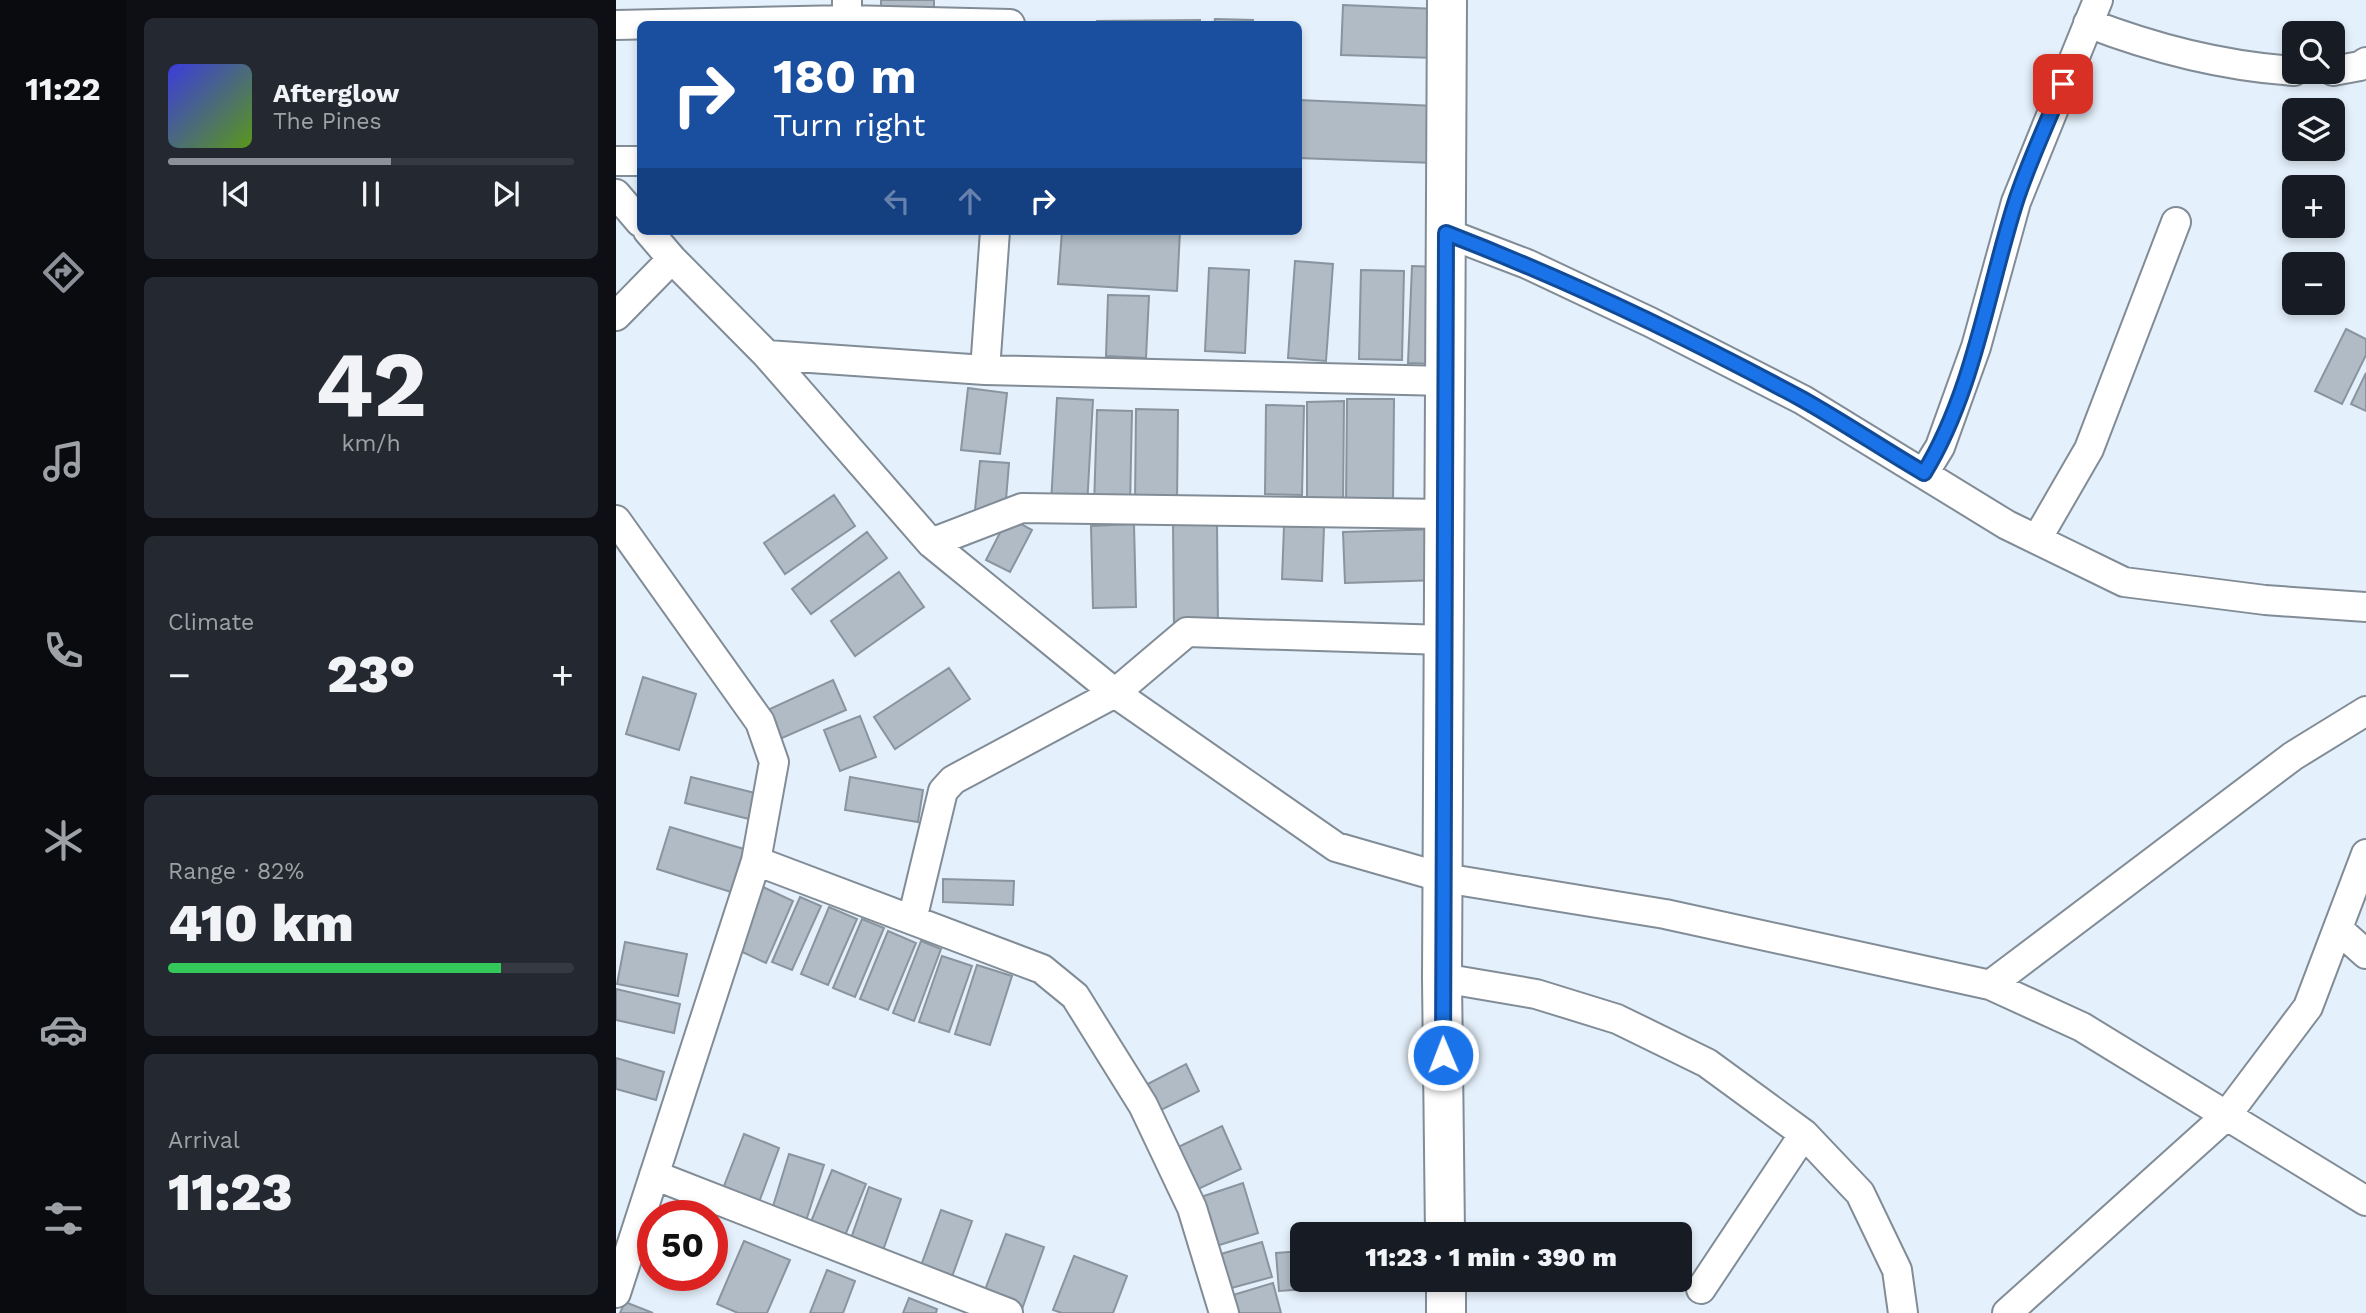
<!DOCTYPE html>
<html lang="en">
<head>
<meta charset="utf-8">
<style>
	:root { --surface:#171b24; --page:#242831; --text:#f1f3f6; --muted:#9ea1a6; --line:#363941; --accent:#8c9099 }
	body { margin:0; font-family:"Work Sans",sans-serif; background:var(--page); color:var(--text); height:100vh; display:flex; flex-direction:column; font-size:26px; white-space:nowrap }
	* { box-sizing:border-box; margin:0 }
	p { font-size:23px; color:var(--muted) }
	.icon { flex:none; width:38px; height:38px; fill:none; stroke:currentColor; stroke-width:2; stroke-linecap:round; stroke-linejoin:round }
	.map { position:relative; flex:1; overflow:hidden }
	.details { display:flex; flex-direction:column; gap:18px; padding:18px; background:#0d0f14; width:490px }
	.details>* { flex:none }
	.banner { position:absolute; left:21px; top:21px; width:665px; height:214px; border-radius:10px; box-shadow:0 4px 10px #0003; background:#1a4fa0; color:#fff; overflow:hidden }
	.tools { position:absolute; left:1666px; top:21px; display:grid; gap:14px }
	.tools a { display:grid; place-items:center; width:63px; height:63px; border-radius:10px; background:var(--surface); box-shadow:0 4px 10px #0003; font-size:35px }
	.speed { position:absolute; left:21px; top:1200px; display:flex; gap:14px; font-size:35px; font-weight:700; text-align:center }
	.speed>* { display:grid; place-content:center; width:91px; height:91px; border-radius:50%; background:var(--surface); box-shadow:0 4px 10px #0003; line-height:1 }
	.speed .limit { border:10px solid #d22; background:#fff; color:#111 }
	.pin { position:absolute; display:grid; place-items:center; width:60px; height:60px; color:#fff; margin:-30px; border-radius:14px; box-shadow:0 4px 10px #0006 }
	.me { position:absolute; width:77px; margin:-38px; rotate:359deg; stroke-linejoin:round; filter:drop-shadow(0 0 5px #0008) }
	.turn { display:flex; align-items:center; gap:24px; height:147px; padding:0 21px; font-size:32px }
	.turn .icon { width:91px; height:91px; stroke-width:2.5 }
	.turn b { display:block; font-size:49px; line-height:60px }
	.lanes { display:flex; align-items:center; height:66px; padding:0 21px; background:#0003; justify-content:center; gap:35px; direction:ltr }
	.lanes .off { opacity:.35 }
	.big { font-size:52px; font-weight:800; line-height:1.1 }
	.details .tile { flex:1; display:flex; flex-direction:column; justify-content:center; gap:10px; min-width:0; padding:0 24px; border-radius:10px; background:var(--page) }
	.details .dial { align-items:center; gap:0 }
	.dial b { font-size:91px; line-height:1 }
	.song { display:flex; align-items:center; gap:21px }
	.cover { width:84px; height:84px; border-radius:10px; background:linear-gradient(135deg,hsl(240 70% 55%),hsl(90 70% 35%)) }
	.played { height:7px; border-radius:4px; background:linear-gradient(90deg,var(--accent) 55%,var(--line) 55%) }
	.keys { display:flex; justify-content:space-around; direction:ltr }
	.heat { display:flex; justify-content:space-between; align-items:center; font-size:38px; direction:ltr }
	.charge { height:10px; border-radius:5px; background:linear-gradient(90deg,#34c759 82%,var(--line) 0) }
	.trip { position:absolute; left:674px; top:1222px; width:402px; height:70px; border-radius:10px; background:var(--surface); box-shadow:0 4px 10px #0003; font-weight:800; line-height:70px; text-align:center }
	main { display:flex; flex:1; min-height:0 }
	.menu { display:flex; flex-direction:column; width:126px; justify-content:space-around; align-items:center; background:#090b0e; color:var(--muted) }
	.menu .icon { width:49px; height:49px }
	.menu .selected { color:var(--accent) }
	.menu b { font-size:32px; color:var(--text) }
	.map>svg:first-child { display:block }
</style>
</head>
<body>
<main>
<nav class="menu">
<b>11:22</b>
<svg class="icon selected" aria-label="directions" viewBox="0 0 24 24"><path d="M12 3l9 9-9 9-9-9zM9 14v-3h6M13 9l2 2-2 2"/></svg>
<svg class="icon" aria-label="music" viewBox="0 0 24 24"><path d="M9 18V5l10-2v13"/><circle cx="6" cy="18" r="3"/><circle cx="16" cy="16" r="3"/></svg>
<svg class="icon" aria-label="phone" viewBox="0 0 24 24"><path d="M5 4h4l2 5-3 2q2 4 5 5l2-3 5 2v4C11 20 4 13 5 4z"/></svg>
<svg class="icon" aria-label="climate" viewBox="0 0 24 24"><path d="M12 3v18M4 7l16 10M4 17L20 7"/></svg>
<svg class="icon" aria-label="car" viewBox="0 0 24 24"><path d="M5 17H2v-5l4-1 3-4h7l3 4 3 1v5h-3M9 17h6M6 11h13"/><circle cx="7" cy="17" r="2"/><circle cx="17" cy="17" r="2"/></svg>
<svg class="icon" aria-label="filters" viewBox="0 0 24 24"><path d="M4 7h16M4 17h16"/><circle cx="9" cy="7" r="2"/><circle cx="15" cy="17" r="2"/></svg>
</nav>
<section class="details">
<div class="tile">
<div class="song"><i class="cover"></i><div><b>Afterglow</b><p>The Pines</p></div></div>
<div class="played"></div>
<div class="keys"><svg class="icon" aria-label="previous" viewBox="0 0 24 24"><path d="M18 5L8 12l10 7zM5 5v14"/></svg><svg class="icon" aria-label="pause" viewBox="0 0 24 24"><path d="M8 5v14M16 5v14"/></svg><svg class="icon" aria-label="next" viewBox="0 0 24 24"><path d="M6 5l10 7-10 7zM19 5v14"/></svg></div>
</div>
<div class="tile dial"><b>42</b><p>km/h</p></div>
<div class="tile"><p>Climate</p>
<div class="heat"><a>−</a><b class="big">23°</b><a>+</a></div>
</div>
<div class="tile"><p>Range · 82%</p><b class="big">410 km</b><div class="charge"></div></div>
<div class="tile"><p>Arrival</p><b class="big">11:23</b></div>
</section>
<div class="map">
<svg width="1750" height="1313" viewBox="0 0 1750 1313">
	<rect width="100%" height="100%" fill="#e4f0fb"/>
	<!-- building -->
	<path fill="#b0bbc6" stroke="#89949e" stroke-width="2" d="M265,0H318V16L265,14Z
		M727,5L821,9L819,58L725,55Z
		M599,19L637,20L636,24H598Z
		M584,20V24H481V21Z
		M682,100L820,106L818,163L682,158Z
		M446,231H564L561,291L442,284Z
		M679,261L717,264L710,361L672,358Z
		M796,266L825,267L821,364L792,363Z
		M593,268L633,270L629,353L589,351Z
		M745,270L788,271L786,360L743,359Z
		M492,295L533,296L530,358L490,356Z
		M1730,329L1750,339V355L1726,404L1699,391Z
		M1750,373V411L1735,404Z
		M352,388L391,393L384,454L345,450Z
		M441,398L477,400L471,506L435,503Z
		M731,399H778L777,505H730Z
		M728,401L727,510L691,509V402Z
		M650,405L688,406L686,495L649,494Z
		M520,409L562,410L561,505L519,504Z
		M481,410L516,411L514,507H478Z
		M364,461L393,463L389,512L359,510Z
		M218,495L239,526L169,574L148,543Z
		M392,517L416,530L394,572L370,560Z
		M601,522L602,630L558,631L557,523Z
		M518,524L520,607L477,608L475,526Z
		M668,526L708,527L706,581L666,579Z
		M823,529L825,580L729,583L727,532Z
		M251,532L271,558L195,614L176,589Z
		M283,572L308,607L239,656L215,621Z
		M333,668L354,699L279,749L258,717Z
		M27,677L80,694L63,750L10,734Z
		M217,680L230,710L157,742L145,713Z
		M244,716L260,757L224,771L208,730Z
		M75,777L139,793L133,819L69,803Z
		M234,777L307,790L302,822L229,810Z
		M54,827L128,849L115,892L41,869Z
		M327,879L398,881L397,905L327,902Z
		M147,887L177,901L150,963L120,949Z
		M184,897L205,906L176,970L156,962Z
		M213,907L241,919L212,985L185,974Z
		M246,919L268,928L239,997L217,988Z
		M272,931L300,943L272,1010L244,999Z
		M305,941L325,949L298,1021L277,1013Z
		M9,942L71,954L62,996L1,984Z
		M326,956L356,966L333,1032L303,1022Z
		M361,965L396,976L374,1045L339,1034Z
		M0,989L64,1004L58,1033L0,1020Z
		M0,1058L48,1072L40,1100L0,1089Z
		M570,1064L583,1091L539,1113L526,1087Z
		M606,1126L625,1169L578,1191L558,1149Z
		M128,1134L163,1148L139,1213L103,1199Z
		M173,1154L208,1165L188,1227L154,1216Z
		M216,1170L250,1184L226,1243L192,1229Z
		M627,1183L642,1233L597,1247L582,1198Z
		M253,1187L285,1199L264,1259L232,1247Z
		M325,1210L356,1221L333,1285L302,1274Z
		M390,1234L428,1247L405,1312L366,1298Z
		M128,1241L174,1260L151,1313H122L101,1304Z
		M646,1242L656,1277L608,1290L598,1256Z
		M686,1251V1279H690L691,1289L663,1291L660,1253Z
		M458,1256L511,1276L497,1313H446L437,1310Z
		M211,1270L239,1281L227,1313H194Z
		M657,1283L665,1313H619L614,1296Z
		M293,1298L321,1309L320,1313H287Z
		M9,1302L37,1313H4Z"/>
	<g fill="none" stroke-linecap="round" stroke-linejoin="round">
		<defs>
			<path id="minor" d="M231,20L394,24
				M1472,23C1539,49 1606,66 1678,71
				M0,25L231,20V0
				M1717,71L1744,66L1750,62
				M0,161H24
				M0,194L24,222
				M32,231L56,259L151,355L315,543L499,693L720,847L828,878L1049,914L1374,985L1466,1027L1750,1201
				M830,233L911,264L1034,322L1187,400L1391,525L1508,582L1649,600L1750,607
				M0,316L56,259
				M151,355L369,370L830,381
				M369,370L379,231
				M1308,473L1324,447L1360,347L1400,202L1482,0
				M0,520L144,722L158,762L140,861L0,1293
				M1421,539L1473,449L1560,222
				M315,543L406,508L830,514
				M140,861L426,969L459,996L527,1105L576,1208L608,1313
				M296,920L327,791L337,780L499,693L571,632L829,640
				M1722,929L1750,954
				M826,978L920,994L1001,1019L1091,1063L1188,1134L1244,1193L1281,1270L1287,1313
				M1374,985L1677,756L1750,711
				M38,1175L392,1313
				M1085,1289L1188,1134
				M1391,1313L1610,1116L1692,1007L1750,854"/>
			<path id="secondary" d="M829,1234L826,978L831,0
				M830,1279V1313"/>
		</defs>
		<!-- minor casing -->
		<use href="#minor" stroke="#818c96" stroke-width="32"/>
		<!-- secondary casing -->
		<use href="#secondary" stroke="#818c96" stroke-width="42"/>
		<!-- minor -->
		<use href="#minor" stroke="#fff" stroke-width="28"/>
		<!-- secondary -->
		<use href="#secondary" stroke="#fff" stroke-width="38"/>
	</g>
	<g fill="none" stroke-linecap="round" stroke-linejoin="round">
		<defs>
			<path id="route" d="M827,1055L830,233C952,280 1071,337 1186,399C1227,422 1267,449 1308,473C1357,393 1371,293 1399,204C1412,163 1431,124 1447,84"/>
		</defs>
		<!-- route casing -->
		<use href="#route" stroke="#114b97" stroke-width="18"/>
		<!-- route -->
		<use href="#route" stroke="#1a73e8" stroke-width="12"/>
	</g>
</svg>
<div class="tools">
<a><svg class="icon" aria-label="search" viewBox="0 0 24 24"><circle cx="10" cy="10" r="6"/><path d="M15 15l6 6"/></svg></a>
<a><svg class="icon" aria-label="layers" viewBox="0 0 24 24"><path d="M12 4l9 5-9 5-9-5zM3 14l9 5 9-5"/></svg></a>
<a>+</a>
<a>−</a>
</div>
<div class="speed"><div class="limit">50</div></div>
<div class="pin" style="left:1447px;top:84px;background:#d93025"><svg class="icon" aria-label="arrive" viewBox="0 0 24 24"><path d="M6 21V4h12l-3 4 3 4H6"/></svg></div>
<svg class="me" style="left:827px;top:1055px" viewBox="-20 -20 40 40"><circle r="17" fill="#1a73e8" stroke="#fff" stroke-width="3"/><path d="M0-11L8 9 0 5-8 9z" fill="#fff"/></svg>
<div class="trip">11:23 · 1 min · 390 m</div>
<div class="banner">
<div class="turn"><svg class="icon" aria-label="right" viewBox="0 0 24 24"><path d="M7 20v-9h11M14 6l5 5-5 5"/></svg><div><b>180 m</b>Turn right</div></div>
<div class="lanes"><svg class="icon off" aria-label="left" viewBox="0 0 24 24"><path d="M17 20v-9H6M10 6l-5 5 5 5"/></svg><svg class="icon off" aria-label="ahead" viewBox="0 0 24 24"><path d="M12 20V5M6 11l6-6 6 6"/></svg><svg class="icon" aria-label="right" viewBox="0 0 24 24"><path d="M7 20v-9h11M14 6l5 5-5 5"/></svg></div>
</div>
</div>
</main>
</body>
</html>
